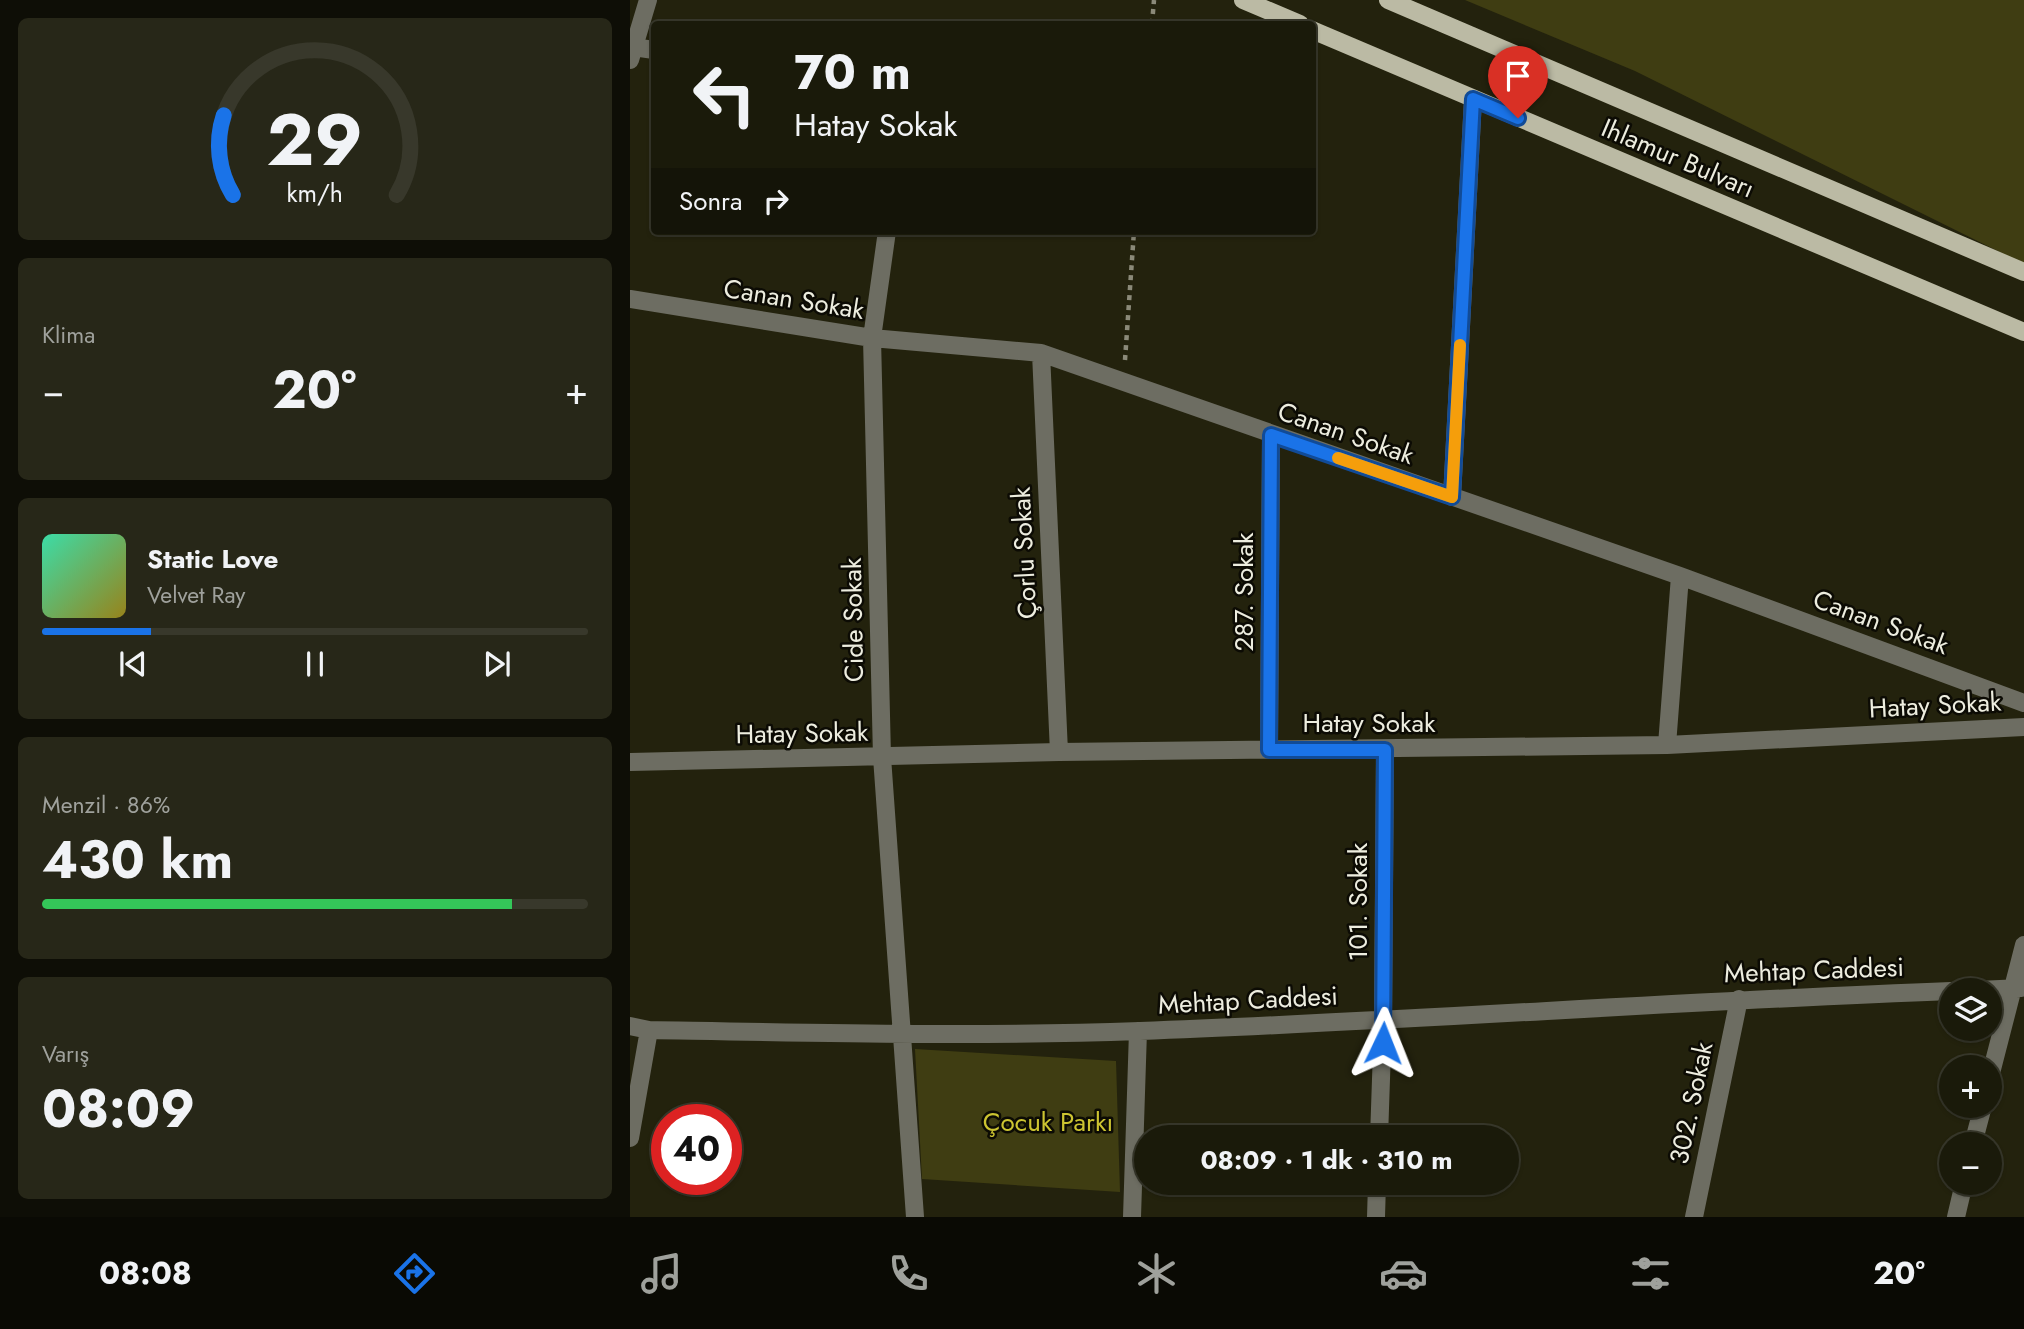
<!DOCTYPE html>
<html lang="tr">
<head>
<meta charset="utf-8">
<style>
	:root { --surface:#1a1a0a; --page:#272718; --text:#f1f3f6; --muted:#9fa19c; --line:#38382b; --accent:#1a73e8 }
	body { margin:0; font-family:Jost,sans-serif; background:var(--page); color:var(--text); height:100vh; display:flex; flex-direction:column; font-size:26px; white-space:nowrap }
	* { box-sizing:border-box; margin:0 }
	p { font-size:23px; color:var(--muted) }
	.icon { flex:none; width:38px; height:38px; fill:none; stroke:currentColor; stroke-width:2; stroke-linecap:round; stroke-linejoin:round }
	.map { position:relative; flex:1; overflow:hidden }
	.drawer { display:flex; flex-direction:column; gap:18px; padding:18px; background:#0e0e06; width:630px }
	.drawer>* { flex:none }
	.banner { position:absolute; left:21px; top:21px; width:665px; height:214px; border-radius:7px; box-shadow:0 2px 5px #0004,0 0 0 2px var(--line); background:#1a1a0a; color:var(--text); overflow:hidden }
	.controls { position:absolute; left:1309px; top:978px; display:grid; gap:14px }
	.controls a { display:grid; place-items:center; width:63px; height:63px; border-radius:50%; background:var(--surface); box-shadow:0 2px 5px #0004,0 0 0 2px var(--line); font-size:35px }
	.speed { position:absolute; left:21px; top:1104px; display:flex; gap:14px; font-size:35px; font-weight:700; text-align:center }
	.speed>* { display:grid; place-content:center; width:91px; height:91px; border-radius:50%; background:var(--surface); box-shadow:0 2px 5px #0004,0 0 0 2px var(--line); line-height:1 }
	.speed .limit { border:10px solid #d22; background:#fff; color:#111 }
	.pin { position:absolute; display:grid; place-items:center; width:60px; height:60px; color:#fff; margin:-72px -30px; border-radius:50% 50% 50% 0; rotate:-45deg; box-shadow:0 0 7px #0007 }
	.pin .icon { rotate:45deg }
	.me { position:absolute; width:77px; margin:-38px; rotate:2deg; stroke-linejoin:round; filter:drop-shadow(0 0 5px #0008) }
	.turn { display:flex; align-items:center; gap:24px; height:147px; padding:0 28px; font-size:32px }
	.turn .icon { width:91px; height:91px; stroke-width:2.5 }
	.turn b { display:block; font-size:49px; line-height:60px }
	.then { display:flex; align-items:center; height:66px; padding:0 28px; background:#0003; gap:14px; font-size:26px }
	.big { font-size:52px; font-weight:700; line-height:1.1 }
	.drawer .widget { flex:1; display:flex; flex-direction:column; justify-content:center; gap:10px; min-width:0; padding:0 24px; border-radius:10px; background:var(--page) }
	.drawer .dial { align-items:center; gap:0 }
	.dial svg { height:182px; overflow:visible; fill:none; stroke:var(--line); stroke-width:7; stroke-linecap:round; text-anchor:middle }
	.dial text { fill:var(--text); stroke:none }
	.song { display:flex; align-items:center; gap:21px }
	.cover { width:84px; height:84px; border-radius:10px; background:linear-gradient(135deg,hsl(160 70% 55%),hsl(50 70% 35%)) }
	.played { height:7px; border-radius:4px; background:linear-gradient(90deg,var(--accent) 20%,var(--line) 20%) }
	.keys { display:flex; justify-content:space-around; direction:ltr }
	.heat { display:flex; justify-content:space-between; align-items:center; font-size:38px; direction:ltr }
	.charge { height:10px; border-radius:5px; background:linear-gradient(90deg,#34c759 86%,var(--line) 0) }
	.trip { position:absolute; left:504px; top:1125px; width:385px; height:70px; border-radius:35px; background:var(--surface); box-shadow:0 2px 5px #0004,0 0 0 2px var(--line); font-weight:700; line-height:70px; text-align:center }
	.dock { display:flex; height:112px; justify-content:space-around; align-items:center; background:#0a0a04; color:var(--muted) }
	.dock .icon { width:49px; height:49px }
	.dock .active { color:var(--accent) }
	.dock b { font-size:32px; color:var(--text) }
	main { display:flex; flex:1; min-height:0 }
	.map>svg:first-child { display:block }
</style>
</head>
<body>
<main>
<section class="drawer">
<div class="widget dial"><svg viewBox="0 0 100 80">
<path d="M14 69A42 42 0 1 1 86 69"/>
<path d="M14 69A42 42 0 0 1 10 34" stroke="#1a73e8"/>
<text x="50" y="56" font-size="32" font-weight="700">29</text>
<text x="50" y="72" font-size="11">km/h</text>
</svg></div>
<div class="widget"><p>Klima</p>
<div class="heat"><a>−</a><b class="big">20°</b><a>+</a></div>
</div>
<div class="widget">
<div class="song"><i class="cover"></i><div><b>Static Love</b><p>Velvet Ray</p></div></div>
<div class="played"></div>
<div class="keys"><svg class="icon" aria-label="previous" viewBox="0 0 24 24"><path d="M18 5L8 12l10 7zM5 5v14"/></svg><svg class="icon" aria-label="pause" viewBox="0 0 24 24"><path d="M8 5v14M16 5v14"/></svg><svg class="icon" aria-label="next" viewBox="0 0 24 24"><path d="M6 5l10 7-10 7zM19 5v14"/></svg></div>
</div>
<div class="widget"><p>Menzil · 86%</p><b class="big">430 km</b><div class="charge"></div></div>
<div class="widget"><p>Varış</p><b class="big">08:09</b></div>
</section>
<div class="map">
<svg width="1394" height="1217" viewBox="0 0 1394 1217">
	<rect width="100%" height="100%" fill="#23220d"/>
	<!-- green -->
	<path fill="#3f3d12" d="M835,0H1394V264L1005,71Z
		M285,1049L486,1061L490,1192L292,1179Z"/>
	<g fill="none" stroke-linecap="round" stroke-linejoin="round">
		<!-- path -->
		<path stroke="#8b8a79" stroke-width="4.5" stroke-dasharray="5 5" stroke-linecap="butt" d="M522,24L524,0
			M495,360L504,231"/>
		<!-- minor -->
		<path stroke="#6d6d62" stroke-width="18" d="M3,47L24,50
			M0,60L18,0
			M257,231L242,338L252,757L285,1217
			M0,299L242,338L411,353L1050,576L1394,703
			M411,353L429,752
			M822,497L843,99
			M1037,745L1050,576
			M639,750L641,434
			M0,762L429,752L1037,745L1394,727
			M1349,990L1391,988
			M0,1026L19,1030C182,1033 346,1037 510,1031C781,1021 1051,1001 1321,991
			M1360,1077L1394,945
			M0,1138L19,1030
			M749,1138L753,1020L755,750
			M1343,1144L1353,1106
			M502,1217L508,1031
			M746,1217L747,1183
			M1064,1217L1109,999
			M1326,1217L1334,1183"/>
		<!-- major -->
		<path stroke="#bbbaa4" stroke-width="18" d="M613,0L670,24
			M758,0L1394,272
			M682,30L1394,332"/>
	</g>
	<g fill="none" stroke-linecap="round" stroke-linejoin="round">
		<defs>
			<path id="route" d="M753,1043L755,750H639L641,435L822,497L843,99L888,118"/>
		</defs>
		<!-- route casing -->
		<use href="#route" stroke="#114b97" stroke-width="18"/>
		<!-- route -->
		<use href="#route" stroke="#1a73e8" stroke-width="12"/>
		<!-- slow -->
		<path stroke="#f59e0b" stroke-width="12" d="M708,458L822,497L830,345"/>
	</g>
	<g text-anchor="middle" stroke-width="5" stroke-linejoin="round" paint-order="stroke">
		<!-- street labels -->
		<g font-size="26" fill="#ededdf" stroke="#0c0b04">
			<text transform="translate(1048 158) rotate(23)" y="9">Ihlamur Bulvarı</text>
			<text transform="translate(164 299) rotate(9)" y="9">Canan Sokak</text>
			<text transform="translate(716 433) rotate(19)" y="9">Canan Sokak</text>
			<text transform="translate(394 553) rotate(-93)" y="9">Çorlu Sokak</text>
			<text transform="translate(614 592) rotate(-90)" y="9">287. Sokak</text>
			<text transform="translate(223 620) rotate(-91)" y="9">Cide Sokak</text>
			<text transform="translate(1251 622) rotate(20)" y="9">Canan Sokak</text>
			<text transform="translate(1305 705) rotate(-3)" y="9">Hatay Sokak</text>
			<text x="739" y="732">Hatay Sokak</text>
			<text transform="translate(172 733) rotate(-1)" y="9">Hatay Sokak</text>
			<text transform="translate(728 902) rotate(-90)" y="9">101. Sokak</text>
			<text transform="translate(1184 970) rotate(-2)" y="9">Mehtap Caddesi</text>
			<text transform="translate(618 1000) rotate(-3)" y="9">Mehtap Caddesi</text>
			<text transform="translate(1061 1103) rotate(-78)" y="9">302. Sokak</text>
		</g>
		<!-- park labels -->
		<g font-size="26" fill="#ccc431" stroke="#0c0b04">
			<text x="418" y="1131">Çocuk Parkı</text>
		</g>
	</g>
</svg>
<div class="controls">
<a><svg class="icon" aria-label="layers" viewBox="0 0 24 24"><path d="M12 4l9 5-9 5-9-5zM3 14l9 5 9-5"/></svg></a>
<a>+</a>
<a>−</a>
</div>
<div class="speed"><div class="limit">40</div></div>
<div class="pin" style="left:888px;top:118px;background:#d93025"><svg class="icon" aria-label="arrive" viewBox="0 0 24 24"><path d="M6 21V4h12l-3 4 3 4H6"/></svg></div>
<svg class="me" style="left:753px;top:1043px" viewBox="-20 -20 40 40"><path d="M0-17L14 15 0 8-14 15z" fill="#1a73e8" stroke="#fff" stroke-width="4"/></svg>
<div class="trip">08:09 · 1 dk · 310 m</div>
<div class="banner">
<div class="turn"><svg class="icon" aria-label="left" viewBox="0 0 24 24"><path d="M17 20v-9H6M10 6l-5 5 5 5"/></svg><div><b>70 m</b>Hatay Sokak</div></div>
<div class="then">Sonra<svg class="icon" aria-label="right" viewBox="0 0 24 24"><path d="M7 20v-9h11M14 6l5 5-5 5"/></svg></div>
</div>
</div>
</main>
<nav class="dock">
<b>08:08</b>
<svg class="icon active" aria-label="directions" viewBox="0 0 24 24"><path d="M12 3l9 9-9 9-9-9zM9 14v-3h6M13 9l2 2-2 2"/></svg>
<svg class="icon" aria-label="music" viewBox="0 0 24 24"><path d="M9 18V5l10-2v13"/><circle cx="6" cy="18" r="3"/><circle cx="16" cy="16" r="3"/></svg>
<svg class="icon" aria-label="phone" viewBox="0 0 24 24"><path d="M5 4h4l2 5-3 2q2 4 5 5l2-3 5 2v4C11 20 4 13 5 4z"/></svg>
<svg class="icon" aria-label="climate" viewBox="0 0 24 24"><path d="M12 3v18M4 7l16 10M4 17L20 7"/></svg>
<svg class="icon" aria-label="car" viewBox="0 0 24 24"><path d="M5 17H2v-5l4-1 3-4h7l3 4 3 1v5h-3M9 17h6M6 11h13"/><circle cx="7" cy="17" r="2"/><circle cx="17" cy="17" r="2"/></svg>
<svg class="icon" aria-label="filters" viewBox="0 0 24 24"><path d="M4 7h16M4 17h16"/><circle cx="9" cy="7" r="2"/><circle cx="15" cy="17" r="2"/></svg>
<b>20°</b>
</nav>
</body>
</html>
